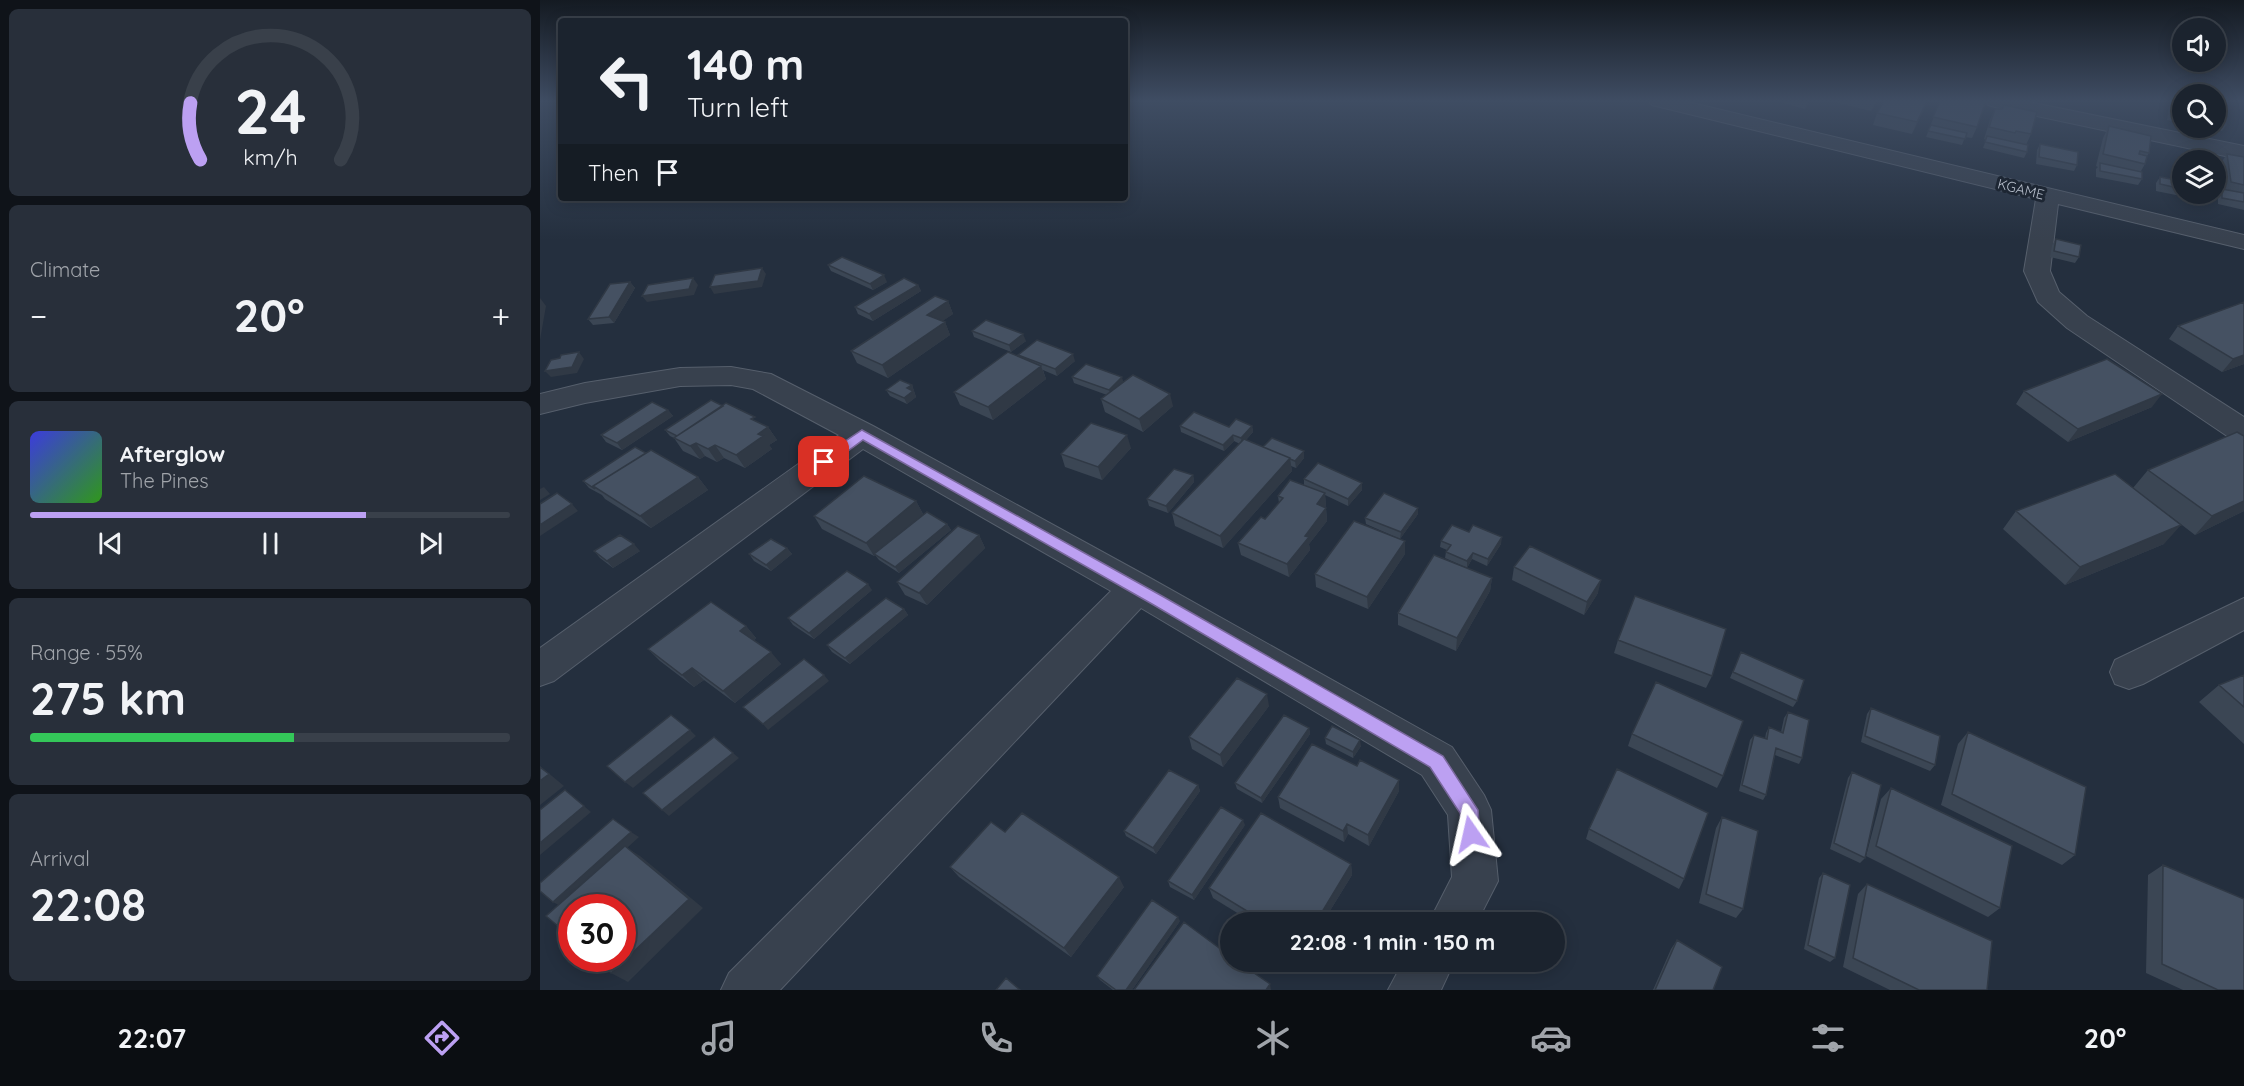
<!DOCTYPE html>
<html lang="en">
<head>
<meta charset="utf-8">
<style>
	:root { --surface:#1b232e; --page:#282f3a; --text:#f1f3f6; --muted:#a0a4aa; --line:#39404a; --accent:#bca0f2 }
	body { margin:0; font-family:Quicksand,sans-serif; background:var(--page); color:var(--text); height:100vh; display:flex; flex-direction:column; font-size:22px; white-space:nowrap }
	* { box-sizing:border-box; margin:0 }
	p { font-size:20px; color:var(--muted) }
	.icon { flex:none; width:33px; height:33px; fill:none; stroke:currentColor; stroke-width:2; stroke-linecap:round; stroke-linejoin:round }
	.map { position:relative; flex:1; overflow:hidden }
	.side { display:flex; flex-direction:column; gap:9px; padding:9px; background:#0f1319; width:540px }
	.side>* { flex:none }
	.hud { position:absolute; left:18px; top:18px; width:570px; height:183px; border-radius:6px; box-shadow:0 3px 15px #0003,0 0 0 2px var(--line); background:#1b232e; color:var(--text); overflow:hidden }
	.tools { position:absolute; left:1632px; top:18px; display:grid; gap:12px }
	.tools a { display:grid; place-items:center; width:54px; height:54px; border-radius:50%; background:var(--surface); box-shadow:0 3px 15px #0003,0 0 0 2px var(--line); font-size:30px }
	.speed { position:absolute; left:18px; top:894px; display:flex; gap:12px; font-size:30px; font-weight:700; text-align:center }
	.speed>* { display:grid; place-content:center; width:78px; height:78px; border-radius:50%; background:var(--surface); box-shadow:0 3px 15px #0003,0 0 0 2px var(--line); line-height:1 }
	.speed .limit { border:9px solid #d22; background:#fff; color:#111 }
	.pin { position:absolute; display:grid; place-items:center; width:51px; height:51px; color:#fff; margin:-26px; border-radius:12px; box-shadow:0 3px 9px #0006 }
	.me { position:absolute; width:66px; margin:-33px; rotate:349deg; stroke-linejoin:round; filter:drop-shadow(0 0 4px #0008) }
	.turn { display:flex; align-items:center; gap:21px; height:126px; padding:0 30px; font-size:27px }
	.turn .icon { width:78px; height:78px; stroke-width:2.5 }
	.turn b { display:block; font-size:42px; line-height:51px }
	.then { display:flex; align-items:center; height:57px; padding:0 30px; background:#0003; gap:12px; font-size:22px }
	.big { font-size:45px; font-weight:700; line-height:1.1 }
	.side .widget { flex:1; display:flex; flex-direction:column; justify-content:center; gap:9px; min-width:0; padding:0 21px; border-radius:9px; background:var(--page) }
	.side .dial { align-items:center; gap:0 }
	.dial svg { height:156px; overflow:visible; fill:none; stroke:var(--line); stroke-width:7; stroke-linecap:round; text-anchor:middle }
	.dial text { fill:var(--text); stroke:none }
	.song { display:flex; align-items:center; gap:18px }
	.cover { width:72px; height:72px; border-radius:9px; background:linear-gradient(135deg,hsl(240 70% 55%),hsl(110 70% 35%)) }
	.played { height:6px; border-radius:3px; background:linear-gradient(90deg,var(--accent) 70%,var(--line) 70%) }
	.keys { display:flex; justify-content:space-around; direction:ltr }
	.heat { display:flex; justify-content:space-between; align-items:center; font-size:33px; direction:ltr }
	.charge { height:9px; border-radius:4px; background:linear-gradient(90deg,#34c759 55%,var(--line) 0) }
	.trip { position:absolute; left:680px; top:912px; width:345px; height:60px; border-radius:30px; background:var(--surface); box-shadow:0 3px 15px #0003,0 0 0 2px var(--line); font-weight:700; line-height:60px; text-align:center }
	.tabs { display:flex; height:96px; justify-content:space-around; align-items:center; background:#0b0e12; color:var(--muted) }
	.tabs .icon { width:42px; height:42px }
	.tabs .on { color:var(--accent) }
	.tabs b { font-size:27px; color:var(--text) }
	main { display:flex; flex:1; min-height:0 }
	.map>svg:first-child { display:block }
</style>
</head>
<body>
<main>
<section class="side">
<div class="widget dial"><svg viewBox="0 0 100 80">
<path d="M14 69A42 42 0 1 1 86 69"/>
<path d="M14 69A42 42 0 0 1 9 40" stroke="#bca0f2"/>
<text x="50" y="56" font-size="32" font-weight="700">24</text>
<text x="50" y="72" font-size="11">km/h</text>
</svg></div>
<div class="widget"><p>Climate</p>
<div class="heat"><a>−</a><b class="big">20°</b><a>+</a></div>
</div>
<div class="widget">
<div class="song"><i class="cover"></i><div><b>Afterglow</b><p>The Pines</p></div></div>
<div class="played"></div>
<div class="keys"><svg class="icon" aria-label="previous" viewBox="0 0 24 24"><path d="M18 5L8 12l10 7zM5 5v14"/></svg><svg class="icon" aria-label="pause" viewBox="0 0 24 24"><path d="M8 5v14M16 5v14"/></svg><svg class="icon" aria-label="next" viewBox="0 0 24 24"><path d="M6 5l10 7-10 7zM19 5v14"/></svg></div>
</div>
<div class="widget"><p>Range · 55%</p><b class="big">275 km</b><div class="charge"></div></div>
<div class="widget"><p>Arrival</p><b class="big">22:08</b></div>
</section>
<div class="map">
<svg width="1704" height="990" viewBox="0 0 1704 990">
	<rect width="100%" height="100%" fill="#242f3e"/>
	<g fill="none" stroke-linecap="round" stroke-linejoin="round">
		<defs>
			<path id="minor" d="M1109,101H1144L1704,235V249L1518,204L1510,271L1519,292L1547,316L1704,417V443L1693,440L1527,328L1498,302L1484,271L1496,199L1112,105Z
				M1445,101H1484L1704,146V160L1455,107L1448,105Z
				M191,367L231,374L333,426L610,578L912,747L944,795L951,810L958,881L937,922H889L912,877L908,815L882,775L601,608L240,990H181L189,973L571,591L323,449L14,681L0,686V648L299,435L213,389L191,385L140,386L45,403L0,414V394L45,383L140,368Z
				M1704,598V630L1603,684L1589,689L1575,684L1570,672L1575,660Z
				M863,962H914L901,990H848Z"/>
		</defs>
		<!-- minor casing -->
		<use href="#minor" stroke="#565f6c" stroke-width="2"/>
		<!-- minor -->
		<use href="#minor" fill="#38414e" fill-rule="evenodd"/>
	</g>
	<!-- wall -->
	<path fill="#3b4654" d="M1236,101H1271L1265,109Z
		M1290,101H1337L1331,111Z
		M1388,101L1372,134L1333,125L1337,113Z
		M1400,101L1437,127L1432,138L1425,137L1422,145L1386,137Z
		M1632,101L1642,102V123L1627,120L1629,106Z
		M1676,101L1687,105L1683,110L1676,109Z
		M1464,105L1491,134L1486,145L1487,152L1484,158L1443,148L1446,140L1444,139L1450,120L1455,109H1461Z
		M1676,109L1686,125L1682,131L1663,128H1676Z
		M1569,126L1609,153L1607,156L1605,164L1601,171L1602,179L1598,185L1556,177V169L1558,167L1556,166L1563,138Z
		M1500,144L1537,165L1534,171L1496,164L1497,150Z
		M1687,154L1704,157V210L1678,204V195L1682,189L1679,166Z
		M1620,177L1642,181V194H1666L1661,200L1616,191V183Z
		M1516,239L1539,257L1535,263L1510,257L1512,245Z
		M288,265L347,282L333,290L291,271Z
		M90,282L95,288L74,323L53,325L48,319Z
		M378,285L381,291L333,321L318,314L315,307Z
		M408,301L413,314L402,321L405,322L410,335L348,378L317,363L311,351Z
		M1638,326L1704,364L1682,372L1629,339Z
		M432,331L486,341L471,352L434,337Z
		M478,355L535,361L517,376L503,370L506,379L453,420L420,405L414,392L479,357Z
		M532,377L584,382L633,406L603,432L565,412L561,399L567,395L534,383Z
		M372,385L376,397L367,404L350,396L346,390Z
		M1484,391L1612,407L1528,442L1476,404Z
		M128,410L133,416L82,450L66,442L61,435Z
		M218,423L228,427L237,440L229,445L232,449L205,468L184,458L177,462L165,456L160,459L143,451L134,438L130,436L125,430Z
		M640,426L689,427L712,426L713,432L706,440L723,447L764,458L756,468L751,466L752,471L683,548L635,526L632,513L700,444L694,441L684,451L641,432Z
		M591,448L562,480L525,467L521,454Z
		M106,453L158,477L168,490L111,528L65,499L62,495L49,488L43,481Z
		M1608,470L1704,511L1655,535L1629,515L1624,544L1525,585L1463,529L1476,511L1593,488Z
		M653,475L654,482L628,513L609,506L607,499Z
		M764,479L822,490L808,506L785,495L786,506L785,507L786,508L787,521L769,544L770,550L749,577L701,555L698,543L725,519L739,503L738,496L764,486Z
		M376,501L383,514L362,532L407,524L411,530L359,573L339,560L335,555L334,556L282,529L274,516Z
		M878,514L860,539L826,524L825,518Z
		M439,535L445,548L387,605L365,595L357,582Z
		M901,541L961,544L947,566L932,559L927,568L905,558L906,552L907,550L900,547Z
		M247,548L252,554L231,571L214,561L209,554Z
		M54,551H100L73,568L60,558Z
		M865,554L828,609L776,587L775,574Z
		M974,567L1058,593L1044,615L972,580Z
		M952,578L950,591L916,651L858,625V613Z
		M332,590L274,639L253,625L248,618Z
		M364,609L368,615L310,664L292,652L287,645Z
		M206,626L216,638L214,640L241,664L195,703L164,680L154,687L120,661L108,649Z
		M1078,640L1172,676L1166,688L1074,653Z
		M1201,652L1257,701L1253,707L1190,678Z
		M1704,675V744L1659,702L1679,685Z
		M729,706L683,767L652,749L649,737Z
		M1331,708L1395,765L1390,771L1321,742L1327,714Z
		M1248,712L1262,758L1259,764L1235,755L1226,795L1223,800L1199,791L1210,740L1214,735L1225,739L1226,733L1229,727L1241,732L1244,718Z
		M769,728L770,734L722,803L697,789L695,783Z
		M1428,732L1535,855L1522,865L1401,805L1418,744Z
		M1092,734L1183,776L1177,788L1088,746Z
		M785,738L821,746L813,758L786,744Z
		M817,766L859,780V791L829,846L808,834L804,842L740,808L738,797Z
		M1312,772L1325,858L1320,863L1290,849L1308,778Z
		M658,785L660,791L616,854L586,836L584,831Z
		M1351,788L1460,908L1448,917L1326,856L1341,799Z
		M1182,817L1203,909L1196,918L1159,903L1176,828Z
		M705,825L654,900L630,887L628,881Z
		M1049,829L1144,879L1139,889L1046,839Z
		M465,832L584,887L531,957L419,877L410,867Z
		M811,864L812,875L783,922H712L673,898L669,888Z
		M1623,865L1704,990H1643L1606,973L1608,875Z
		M1283,873L1295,958L1290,962L1264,949L1279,878Z
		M1327,884L1447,990H1350L1303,967L1318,894Z
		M640,921L592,990H573L560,980L557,976Z
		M1137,940L1173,990H1113L1131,949Z"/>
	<!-- shaded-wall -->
	<path fill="#303945" d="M1268,101H1271L1265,109L1267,103Z
		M1387,101H1388L1372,134L1377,122Z
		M222,268L226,274L222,287L174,294L170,287Z
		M344,275L347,282L333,290L330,284Z
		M153,278L158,285L154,295L107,302L102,296Z
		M90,282L95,288L74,323L69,317Z
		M378,285L381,291L333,321L329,314Z
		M0,298L6,306L0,340Z
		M408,301L413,314L393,328L387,315Z
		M405,322L410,335L348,378L342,365Z
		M483,334L486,341L471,352L469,345Z
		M39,352L44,359L37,373L11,377L5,371Z
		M533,354L535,361L517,376L515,369Z
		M1704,355V364L1682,372L1693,359Z
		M501,366L506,379L453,420L448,407Z
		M582,377L584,384L571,396L569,390Z
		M372,385L376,397L367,404L364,398L367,388Z
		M630,394L633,406L603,432L599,419Z
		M1622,394L1612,407L1528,442L1538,429Z
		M128,410L133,416L82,450L77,443Z
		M712,426L713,432L702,444L701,438Z
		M228,427L237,440L229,445L232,449L205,468L196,455L218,434Z
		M587,435L591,448L562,480L558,467Z
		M693,435L694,441L684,451L683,445Z
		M156,443L165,456L160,459L150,446Z
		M175,445L184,458L177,462L168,449Z
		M764,451V458L756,468L755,461Z
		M750,458L752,471L683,548L680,536Z
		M653,475L654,482L628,513L626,506Z
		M158,477L168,490L111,528L100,516Z
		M822,483V490L808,506V499Z
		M4,487L10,494L0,500V489Z
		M785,493L786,506L779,517L777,504Z
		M376,501L383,514L334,556L326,543Z
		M1704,501V511L1655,535L1672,516Z
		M32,504L38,511L0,536V525Z
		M786,508L787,521L769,544L770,550L749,577L747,564L765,536Z
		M878,508V514L860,539L861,532Z
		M407,524L411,530L359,573L355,567Z
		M1641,525L1624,544L1525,585L1540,567Z
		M439,535L445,548L387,605L379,593Z
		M962,537L961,544L947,566L948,559Z
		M865,541V554L828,609L827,597Z
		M94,544L100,551L73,568L67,561Z
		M247,548L252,554L231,571L226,565Z
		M933,553L932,559L927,568V561Z
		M952,578L950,591L916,651L917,638Z
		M1061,580L1058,593L1044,615L1047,602Z
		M328,584L332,590L274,639L269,633Z
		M364,609L368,615L310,664L305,658Z
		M206,626L216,638L210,643L200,631Z
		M231,652L241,664L195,703L183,691Z
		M152,668L164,680L154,687L142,675Z
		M284,675L289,681L228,730L223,724Z
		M727,694L729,706L683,767L680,755Z
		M769,728L770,734L722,803L721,798Z
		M150,730L156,736L93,788L85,782Z
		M820,740L821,746L813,758V752Z
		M193,753L199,758L129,816L122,810Z
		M0,766L24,786L0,805Z
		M859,780V791L829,846L828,835Z
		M658,785L660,791L616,854L613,848Z
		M25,790L51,812L0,855V843Z
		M703,820L705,825L654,900L652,895Z
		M807,824L808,834L804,842L803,831Z
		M91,832L99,837L87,848L100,856L163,908L88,982L71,973L22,907L13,902Z
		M811,864L812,875L783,922H776Z
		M579,877L584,887L531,957L524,948Z
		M638,917L640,921L592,990H586Z
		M730,984L731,990H726Z"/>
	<!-- building -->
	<path fill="#455162" stroke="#303945" stroke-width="1.5" d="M1344,101H1387L1377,122L1337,113Z
		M1400,101H1446L1437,127L1393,117Z
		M1633,101L1642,102V117L1631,114Z
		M1676,101H1687V105L1676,102Z
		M1464,105L1497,112L1491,134L1476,131L1475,133L1449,127L1455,109H1462Z
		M1676,109L1686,111V125L1676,123Z
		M1391,125L1427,133L1425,139L1388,131Z
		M1569,126L1611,136L1609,153L1600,151L1599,154L1607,156L1605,164L1563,154Z
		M1447,136L1488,145L1487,152L1445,142Z
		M1500,144L1538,152L1537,165L1499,157Z
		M1687,154L1704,157V185L1691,182Z
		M1560,163L1602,172V179L1560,171Z
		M1620,177L1642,181V189L1620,184Z
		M1682,189L1704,193V202L1682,198Z
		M1516,239L1541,245L1539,257L1514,251Z
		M302,257L344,275L330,284L288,265Z
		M222,268L218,281L170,287L175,275Z
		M153,278L149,289L102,296L108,285Z
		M364,278L378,285L329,314L315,307Z
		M90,282L69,317L48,319L70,284Z
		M395,296L408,301L387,315L405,322L342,365L311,351Z
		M1704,302V355L1693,359L1638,326Z
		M446,320L483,334L469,345L432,331Z
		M497,340L533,354L515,369L478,355Z
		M39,352L32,367L5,371L11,360L20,358L21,355Z
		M468,352L501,366L448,407L414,392Z
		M1567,359L1622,394L1538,429L1484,391Z
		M546,364L582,377L569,390L532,377Z
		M593,375L630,394L599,419L561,399Z
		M360,380L372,385L367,388L373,391L364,398L346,390Z
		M171,400L183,406L137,436L125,430Z
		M112,402L128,410L77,443L61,435Z
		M186,403L215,417L211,419L228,427L218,434L223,436L196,455L175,445L168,449L156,443L150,446L134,438Z
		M654,412L689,427L696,419L712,426L701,438L693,435L683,445L640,426Z
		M551,423L587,435L558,467L521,454Z
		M1697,432L1704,436V501L1672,516L1608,470Z
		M732,438L764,451L755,461L750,459V458L723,447Z
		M704,439L750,458L680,536L632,513Z
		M95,447L106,453L53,486L55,489L43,481Z
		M111,450L158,477L100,516L53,486Z
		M778,463L822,483L808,499L764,479Z
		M634,469L653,475L626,506L607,499Z
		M1575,474L1641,525L1540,567L1476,511Z
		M324,476L376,501L326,543L274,516Z
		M750,480L785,493L777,504L786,508L765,536L769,537L747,564L698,543L721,517L725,519L743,498L738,496Z
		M17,493L32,504L0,525V504Z
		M844,493L878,508L861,532L825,518Z
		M387,512L407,524L355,567L334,554Z
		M814,521L865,541L827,597L775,574Z
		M912,525L929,532L933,525L962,537L948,559L933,553L927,561L906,552L911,545L901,541Z
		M418,526L439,535L379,593L357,582Z
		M80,535L94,544L67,561L54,551Z
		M231,539L247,548L226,565L209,554Z
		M990,546L1061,580L1047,602L974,567Z
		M894,555L952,578L917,638L858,613Z
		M307,571L328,584L269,633L248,618Z
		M1095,596L1186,629L1172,676L1078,640Z
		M346,598L364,609L305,658L287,645Z
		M171,602L206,626L200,631L231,652L183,691L152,668L142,675L108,649Z
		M1201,652L1264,680L1257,701L1193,672Z
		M264,659L284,675L223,724L203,707Z
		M1704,675V707L1679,685Z
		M697,678L727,694L680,755L649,737Z
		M1116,682L1203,721L1183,776L1092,734Z
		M1331,708L1400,736L1395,765L1325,736Z
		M1248,712L1269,720L1262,758L1236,748L1226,795L1202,785L1214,735L1227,739L1229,727L1243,733Z
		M131,715L150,730L85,782L67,766Z
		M744,715L769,728L721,798L695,783Z
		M792,726L820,740L813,752L785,738Z
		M1428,732L1546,787L1535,855L1412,794Z
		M174,737L193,753L122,810L103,793Z
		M772,744L817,766L820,760L859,780L828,835L807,824L803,831L738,797Z
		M0,767L9,774L0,781Z
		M1077,769L1168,813L1144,879L1049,829Z
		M629,770L658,785L613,848L584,831Z
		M1312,772L1341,785L1325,858L1294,843Z
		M1351,788L1472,846L1460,908L1336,846Z
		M25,790L44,806L0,843V810Z
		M681,807L703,820L652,895L628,881Z
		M482,813L579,877L524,948L410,867L451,822L465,832Z
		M721,813L811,864L776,922H725L669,888Z
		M1182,817L1218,831L1203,909L1166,894Z
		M73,819L91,832L13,902L0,891V883Z
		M85,846L149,899L71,973L54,958H82V908H32V938L6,916Z
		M1623,865L1704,899V990H1678L1622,964Z
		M1283,873L1310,885L1295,958L1268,945Z
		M1327,884L1452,941L1447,990H1379L1313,958Z
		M612,900L638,917L586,990H576L557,976Z
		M644,922L690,956V962H698L730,984L726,990H594Z
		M1137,940L1182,967L1173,990H1115Z
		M466,978L480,990H456Z"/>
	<!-- sky -->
	<linearGradient id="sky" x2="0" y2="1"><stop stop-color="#141a22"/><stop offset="0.42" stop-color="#3f4d63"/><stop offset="1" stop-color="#3f4d63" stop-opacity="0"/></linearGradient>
	<rect width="1704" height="240" fill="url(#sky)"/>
	<!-- route -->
	<path fill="#bca0f2" stroke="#7a689d" stroke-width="1.5" d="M322,430L622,596L903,756L938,810L940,834L937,840L931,843L925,840L920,813L890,767L612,604L323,440L289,465H280L278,462L280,458Z"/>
	<g text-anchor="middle" stroke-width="6" stroke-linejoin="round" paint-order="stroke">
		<!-- far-street labels -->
		<g font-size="14" fill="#b4bcc9" stroke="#1d2633">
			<text transform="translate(1481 189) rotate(14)" y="5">KGAME</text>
		</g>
	</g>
</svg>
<div class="tools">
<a><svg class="icon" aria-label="sound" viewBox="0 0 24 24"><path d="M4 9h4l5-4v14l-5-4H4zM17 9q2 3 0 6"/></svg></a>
<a><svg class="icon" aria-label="search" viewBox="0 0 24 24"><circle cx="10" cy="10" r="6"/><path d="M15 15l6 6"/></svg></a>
<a><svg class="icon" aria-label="layers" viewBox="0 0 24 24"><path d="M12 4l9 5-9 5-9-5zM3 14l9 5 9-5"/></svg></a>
</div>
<div class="speed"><div class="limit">30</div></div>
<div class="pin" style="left:284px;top:462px;background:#d93025"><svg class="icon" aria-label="arrive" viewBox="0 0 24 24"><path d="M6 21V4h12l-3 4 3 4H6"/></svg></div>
<svg class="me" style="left:931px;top:834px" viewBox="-20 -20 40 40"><path d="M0-17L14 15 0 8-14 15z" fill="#bca0f2" stroke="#fff" stroke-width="4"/></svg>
<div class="trip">22:08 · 1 min · 150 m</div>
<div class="hud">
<div class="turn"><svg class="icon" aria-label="left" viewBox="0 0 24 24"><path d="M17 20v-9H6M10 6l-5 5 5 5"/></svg><div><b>140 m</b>Turn left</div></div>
<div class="then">Then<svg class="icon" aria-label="arrive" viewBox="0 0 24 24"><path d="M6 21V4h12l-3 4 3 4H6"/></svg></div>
</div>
</div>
</main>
<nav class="tabs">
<b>22:07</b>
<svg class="icon on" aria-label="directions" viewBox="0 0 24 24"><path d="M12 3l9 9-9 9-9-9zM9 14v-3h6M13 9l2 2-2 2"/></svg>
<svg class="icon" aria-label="music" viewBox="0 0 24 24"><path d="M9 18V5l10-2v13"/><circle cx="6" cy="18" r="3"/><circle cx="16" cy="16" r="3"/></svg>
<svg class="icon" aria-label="phone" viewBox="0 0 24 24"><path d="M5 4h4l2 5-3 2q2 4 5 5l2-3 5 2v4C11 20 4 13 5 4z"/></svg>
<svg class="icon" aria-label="climate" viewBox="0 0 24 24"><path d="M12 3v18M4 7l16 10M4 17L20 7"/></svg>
<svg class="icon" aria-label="car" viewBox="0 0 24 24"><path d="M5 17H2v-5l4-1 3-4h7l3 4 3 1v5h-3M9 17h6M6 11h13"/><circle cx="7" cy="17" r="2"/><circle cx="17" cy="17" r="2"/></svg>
<svg class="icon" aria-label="filters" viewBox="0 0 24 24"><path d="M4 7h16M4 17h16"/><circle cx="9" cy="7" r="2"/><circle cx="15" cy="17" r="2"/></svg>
<b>20°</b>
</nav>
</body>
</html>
